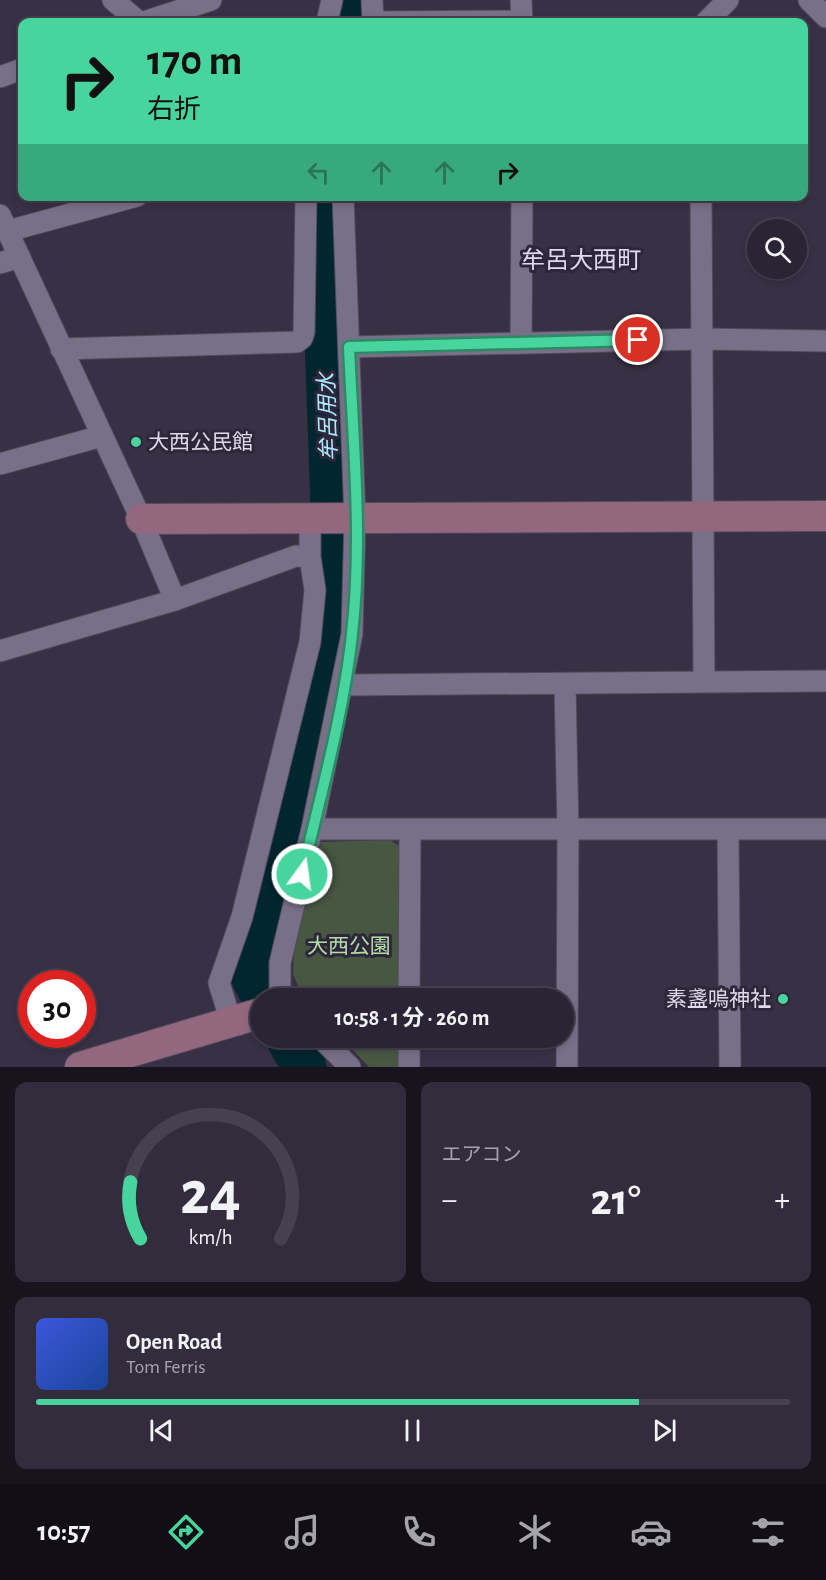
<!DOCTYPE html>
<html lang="ja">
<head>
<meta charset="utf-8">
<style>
	:root { --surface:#2a2434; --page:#322c3c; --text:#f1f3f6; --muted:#a5a4ac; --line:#46414f; --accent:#47d49d }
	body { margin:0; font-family:"Alegreya Sans","Noto Sans JP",sans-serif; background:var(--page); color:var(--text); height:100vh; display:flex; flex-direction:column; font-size:22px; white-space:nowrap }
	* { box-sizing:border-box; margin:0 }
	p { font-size:20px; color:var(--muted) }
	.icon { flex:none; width:33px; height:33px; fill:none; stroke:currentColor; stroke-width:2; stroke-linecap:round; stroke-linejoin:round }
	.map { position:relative; height:1067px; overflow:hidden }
	.drawer { display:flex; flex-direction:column; gap:15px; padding:15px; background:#17141d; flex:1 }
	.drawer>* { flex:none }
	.banner { position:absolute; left:18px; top:18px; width:790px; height:183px; border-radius:12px; box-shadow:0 3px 9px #0003,0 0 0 2px var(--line); background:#47d49d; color:#111; overflow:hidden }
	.controls { position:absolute; left:747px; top:219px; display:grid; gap:12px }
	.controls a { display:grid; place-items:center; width:60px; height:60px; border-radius:50%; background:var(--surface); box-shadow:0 3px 9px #0003,0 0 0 2px var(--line); font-size:30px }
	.speed { position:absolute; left:18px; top:970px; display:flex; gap:12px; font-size:30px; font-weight:700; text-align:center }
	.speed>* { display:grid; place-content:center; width:78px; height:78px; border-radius:50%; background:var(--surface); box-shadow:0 3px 9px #0003,0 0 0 2px var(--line); line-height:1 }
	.speed .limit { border:9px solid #d22; background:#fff; color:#111 }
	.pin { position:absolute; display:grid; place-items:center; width:51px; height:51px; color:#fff; margin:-26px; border:3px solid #fff; border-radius:50%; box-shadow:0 2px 6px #0007 }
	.me { position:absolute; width:66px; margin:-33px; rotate:14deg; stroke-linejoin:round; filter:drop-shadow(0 0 4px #0008) }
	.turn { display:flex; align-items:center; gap:21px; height:126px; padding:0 30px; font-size:27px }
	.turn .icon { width:78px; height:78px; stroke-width:2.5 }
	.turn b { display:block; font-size:42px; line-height:51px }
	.lanes { display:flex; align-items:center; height:57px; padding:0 30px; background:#0003; justify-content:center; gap:30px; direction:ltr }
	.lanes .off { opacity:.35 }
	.big { font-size:45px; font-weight:700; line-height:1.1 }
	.drawer .tile { flex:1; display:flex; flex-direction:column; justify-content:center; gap:9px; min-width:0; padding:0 21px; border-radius:12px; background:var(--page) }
	.drawer .dial { align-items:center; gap:0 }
	.dial svg { height:156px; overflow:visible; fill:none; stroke:var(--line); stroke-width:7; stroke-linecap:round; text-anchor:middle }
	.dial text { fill:var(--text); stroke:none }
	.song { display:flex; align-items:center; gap:18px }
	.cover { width:72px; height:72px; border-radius:9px; background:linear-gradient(135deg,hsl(230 70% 55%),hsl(220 70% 35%)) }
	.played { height:6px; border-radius:3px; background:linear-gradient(90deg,var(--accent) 80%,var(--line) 80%) }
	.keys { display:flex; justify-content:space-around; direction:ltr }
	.heat { display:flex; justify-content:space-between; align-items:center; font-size:33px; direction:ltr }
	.drawer .tiles { flex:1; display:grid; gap:15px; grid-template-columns:1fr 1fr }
	.tile:last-child { grid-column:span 2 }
	.trip { position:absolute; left:250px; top:988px; width:324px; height:60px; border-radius:30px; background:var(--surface); box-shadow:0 3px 9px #0003,0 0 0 2px var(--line); font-weight:700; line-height:60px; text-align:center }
	.tabs { display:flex; height:96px; justify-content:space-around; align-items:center; background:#110e15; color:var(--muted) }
	.tabs .icon { width:42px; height:42px }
	.tabs .on { color:var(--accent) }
	.tabs b { font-size:27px; color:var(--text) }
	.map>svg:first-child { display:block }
</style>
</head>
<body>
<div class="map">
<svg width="826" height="1067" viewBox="0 0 826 1067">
	<rect width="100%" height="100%" fill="#383045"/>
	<!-- green -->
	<path fill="#475742" d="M390,840L401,847V999H304L293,974L294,945L321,842Z
		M341,1038H401V1067H369Z"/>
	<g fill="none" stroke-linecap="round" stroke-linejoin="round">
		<!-- river -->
		<path stroke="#00262f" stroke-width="39" d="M350,22L354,0
			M262,999L251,979L290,798L329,637L332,560L321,256L322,196
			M285,1038L293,1053L307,1067"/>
		<defs>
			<path id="street" d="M113,0L139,22
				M372,0L373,22
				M521,0L522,22
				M809,0L826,17
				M144,22L211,0
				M327,22L332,0
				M375,22L522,21
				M706,22L728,0
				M0,77L22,69
				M701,196L704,682
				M0,215L141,519L175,600
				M8,231L137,196
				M0,263L20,257
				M521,342L522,196
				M349,347L701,339L826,341
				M61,349L297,342L302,338L304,332L306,196
				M0,464L102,436
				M0,651L175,600L296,556L310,557
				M344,685L826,681
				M565,685L568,829L567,1067
				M312,829H826
				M728,829L730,1067
				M285,999L280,991V963L312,829L352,634L355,519L343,196
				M409,999L410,830
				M231,1022L219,983L242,917L310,642L315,590L310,557V519
				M321,1038L350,1067
				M409,1067V1038"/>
			<path id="secondary" d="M141,519L826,516
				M80,1067L261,1013"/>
		</defs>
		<!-- street casing -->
		<use href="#street" stroke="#514b5c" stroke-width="23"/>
		<!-- secondary casing -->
		<use href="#secondary" stroke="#514b5c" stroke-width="32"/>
		<!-- street -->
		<use href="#street" stroke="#787088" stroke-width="21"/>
		<!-- secondary -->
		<use href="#secondary" stroke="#93687e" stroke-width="30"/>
	</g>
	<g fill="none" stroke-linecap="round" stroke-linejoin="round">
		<defs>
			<path id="route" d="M302,874C320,798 344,711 352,634C363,539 353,441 349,347L638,340"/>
		</defs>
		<!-- route casing -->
		<use href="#route" stroke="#2e8a66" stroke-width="15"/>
		<!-- route -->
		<use href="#route" stroke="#47d49d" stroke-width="10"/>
	</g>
	<!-- markers -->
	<g fill="#47d49d" stroke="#2e263a" stroke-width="2">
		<circle cx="136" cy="442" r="6"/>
		<circle cx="783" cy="999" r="6"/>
	</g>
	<g text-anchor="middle" stroke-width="6" stroke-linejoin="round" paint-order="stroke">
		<!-- poi labels -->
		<g font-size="21" fill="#dfdbe8" stroke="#2e263a" text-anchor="start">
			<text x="148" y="449">大西公民館</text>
			<text x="771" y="1006" text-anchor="end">素盞嗚神社</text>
		</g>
		<!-- park labels -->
		<g font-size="21" fill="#b3dea5" stroke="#2e263a">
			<text x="349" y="953">大西公園</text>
		</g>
		<!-- water labels -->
		<g font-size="22" font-style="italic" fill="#a8eafd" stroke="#2e263a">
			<text transform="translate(327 417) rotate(-92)" y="8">牟呂用水</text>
		</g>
		<!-- quarter labels -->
		<g font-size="24" fill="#e1d8f3" stroke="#2e263a">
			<text x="581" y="268">牟呂大西町</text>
		</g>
	</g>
</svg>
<div class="controls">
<a><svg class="icon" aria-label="search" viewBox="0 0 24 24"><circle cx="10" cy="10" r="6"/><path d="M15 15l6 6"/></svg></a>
</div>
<div class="speed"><div class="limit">30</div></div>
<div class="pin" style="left:638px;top:340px;background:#d93025"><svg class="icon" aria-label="arrive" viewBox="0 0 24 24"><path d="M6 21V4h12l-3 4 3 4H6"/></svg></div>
<svg class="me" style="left:302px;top:874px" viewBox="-20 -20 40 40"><circle r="17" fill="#47d49d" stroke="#fff" stroke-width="3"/><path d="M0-11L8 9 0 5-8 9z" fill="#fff"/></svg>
<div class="trip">10:58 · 1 分 · 260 m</div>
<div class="banner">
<div class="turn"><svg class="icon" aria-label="right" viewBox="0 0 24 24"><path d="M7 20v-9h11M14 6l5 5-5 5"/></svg><div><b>170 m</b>右折</div></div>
<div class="lanes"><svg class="icon off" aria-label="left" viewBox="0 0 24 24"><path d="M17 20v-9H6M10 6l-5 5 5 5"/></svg><svg class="icon off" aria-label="ahead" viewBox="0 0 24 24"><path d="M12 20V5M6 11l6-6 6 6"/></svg><svg class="icon off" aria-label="ahead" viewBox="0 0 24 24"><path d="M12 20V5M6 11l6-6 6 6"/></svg><svg class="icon" aria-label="right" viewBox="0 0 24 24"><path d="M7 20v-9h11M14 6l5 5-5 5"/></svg></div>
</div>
</div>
<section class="drawer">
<div class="tiles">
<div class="tile dial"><svg viewBox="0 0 100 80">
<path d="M14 69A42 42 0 1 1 86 69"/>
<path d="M14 69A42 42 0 0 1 9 40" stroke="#47d49d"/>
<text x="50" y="56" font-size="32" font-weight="700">24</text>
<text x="50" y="72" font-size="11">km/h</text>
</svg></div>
<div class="tile"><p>エアコン</p>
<div class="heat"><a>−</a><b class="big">21°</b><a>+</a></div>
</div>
<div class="tile">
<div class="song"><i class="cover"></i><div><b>Open Road</b><p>Tom Ferris</p></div></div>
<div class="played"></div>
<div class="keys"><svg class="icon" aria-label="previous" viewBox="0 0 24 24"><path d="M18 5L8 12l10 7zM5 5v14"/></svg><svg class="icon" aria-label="pause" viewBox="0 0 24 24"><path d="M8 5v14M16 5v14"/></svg><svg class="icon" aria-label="next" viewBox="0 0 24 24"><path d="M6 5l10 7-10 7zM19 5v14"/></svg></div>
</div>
</div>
</section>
<nav class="tabs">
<b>10:57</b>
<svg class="icon on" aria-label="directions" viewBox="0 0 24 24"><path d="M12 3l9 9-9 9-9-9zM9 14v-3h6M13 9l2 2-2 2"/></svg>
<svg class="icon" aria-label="music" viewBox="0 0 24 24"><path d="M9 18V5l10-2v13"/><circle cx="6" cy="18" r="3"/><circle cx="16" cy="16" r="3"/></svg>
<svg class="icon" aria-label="phone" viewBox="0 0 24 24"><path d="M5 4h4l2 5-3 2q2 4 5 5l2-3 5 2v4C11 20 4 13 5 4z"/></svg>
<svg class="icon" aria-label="climate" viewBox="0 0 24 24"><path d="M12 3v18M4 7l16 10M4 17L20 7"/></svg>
<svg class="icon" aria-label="car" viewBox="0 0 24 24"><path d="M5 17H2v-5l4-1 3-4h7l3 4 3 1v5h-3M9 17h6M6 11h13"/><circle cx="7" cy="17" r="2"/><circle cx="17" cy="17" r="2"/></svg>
<svg class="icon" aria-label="filters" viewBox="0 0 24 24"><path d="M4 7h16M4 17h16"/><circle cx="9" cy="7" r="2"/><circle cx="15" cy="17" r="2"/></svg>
</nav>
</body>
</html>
